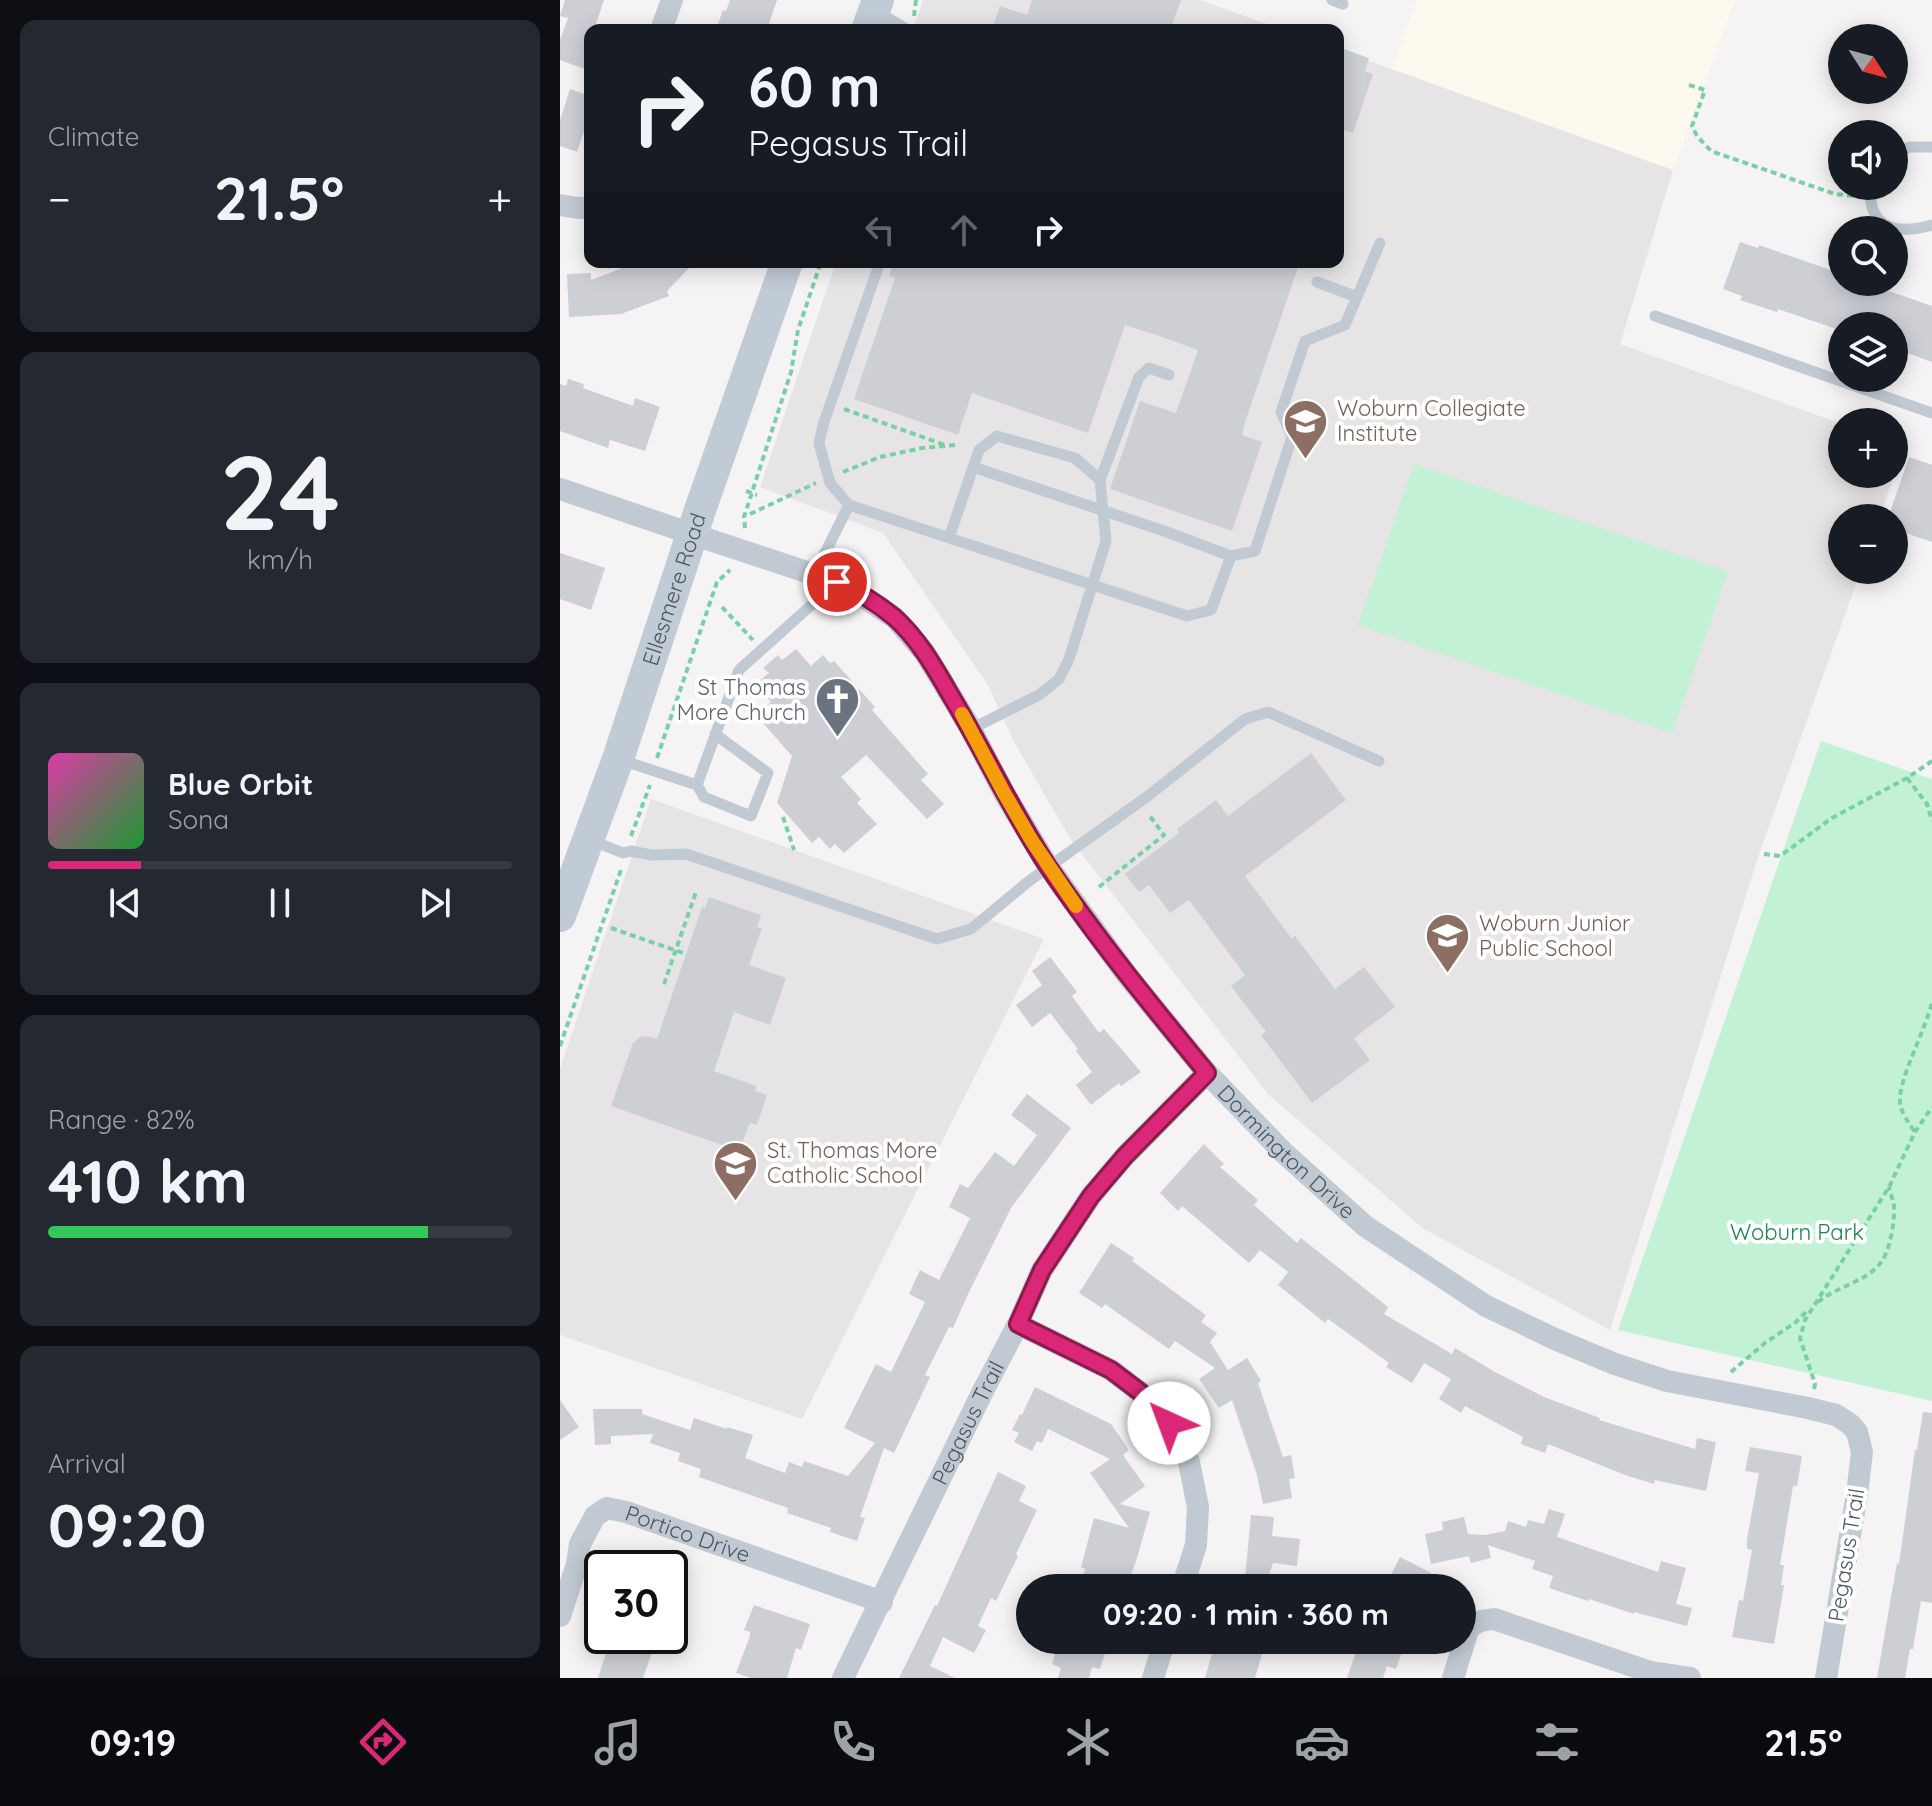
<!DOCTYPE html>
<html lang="en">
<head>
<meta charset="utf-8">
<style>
	:root { --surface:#171b24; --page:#242831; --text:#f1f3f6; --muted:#9ea1a6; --line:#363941; --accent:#db2777 }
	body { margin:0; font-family:Quicksand,sans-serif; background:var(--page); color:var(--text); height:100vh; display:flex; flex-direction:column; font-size:30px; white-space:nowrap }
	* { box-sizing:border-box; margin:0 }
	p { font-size:26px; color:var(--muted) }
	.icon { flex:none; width:44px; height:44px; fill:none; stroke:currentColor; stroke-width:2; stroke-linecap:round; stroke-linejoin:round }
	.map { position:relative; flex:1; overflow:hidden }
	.drawer { display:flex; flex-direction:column; gap:20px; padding:20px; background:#0d0f14; width:560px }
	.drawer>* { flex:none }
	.banner { position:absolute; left:24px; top:24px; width:760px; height:244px; border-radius:16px; box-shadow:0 4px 20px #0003; background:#171b24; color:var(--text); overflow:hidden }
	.needle { width:52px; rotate:126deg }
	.controls { position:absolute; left:1268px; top:24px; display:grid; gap:16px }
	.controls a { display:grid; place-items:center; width:80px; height:80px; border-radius:50%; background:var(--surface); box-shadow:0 4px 20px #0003; font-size:40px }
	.speed { position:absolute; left:24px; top:1550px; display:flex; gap:16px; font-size:40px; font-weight:700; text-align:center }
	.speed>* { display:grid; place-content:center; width:104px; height:104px; border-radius:50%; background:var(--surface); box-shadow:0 4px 20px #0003; line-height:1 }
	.speed .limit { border:4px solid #111; border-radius:12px; background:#fff; color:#111 }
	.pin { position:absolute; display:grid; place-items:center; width:68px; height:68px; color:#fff; margin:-34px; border:4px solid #fff; border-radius:50%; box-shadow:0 2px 8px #0007 }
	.me { position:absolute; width:88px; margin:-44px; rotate:317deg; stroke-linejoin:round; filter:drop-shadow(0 0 6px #0008) }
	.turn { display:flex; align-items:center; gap:28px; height:168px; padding:0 32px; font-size:36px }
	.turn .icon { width:104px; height:104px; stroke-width:2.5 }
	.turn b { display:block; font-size:56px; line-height:68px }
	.lanes { display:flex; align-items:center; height:76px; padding:0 32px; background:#0003; justify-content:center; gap:40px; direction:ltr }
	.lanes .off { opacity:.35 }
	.big { font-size:60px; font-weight:700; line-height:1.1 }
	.drawer .tile { flex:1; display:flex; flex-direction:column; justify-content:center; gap:12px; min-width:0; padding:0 28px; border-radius:16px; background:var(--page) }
	.drawer .dial { align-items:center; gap:0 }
	.dial b { font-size:104px; line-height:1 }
	.song { display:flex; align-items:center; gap:24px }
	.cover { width:96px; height:96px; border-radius:12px; background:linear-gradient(135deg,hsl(320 70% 55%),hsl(130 70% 35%)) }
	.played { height:8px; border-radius:4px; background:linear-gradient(90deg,var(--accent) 20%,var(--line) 20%) }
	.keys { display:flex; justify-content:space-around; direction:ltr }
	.heat { display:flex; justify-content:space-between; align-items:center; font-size:44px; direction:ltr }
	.charge { height:12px; border-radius:6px; background:linear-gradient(90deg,#34c759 82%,var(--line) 0) }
	.trip { position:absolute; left:456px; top:1574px; width:460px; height:80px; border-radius:40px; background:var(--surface); box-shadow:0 4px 20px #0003; font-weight:700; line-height:80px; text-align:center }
	.menu { display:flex; height:128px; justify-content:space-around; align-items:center; background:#090b0e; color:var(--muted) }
	.menu .icon { width:56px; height:56px }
	.menu .current { color:var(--accent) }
	.menu b { font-size:36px; color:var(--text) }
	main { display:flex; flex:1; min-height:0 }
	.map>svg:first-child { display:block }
</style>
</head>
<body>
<main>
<section class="drawer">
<div class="tile"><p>Climate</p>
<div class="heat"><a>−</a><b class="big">21.5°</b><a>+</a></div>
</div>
<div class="tile dial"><b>24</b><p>km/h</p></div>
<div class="tile">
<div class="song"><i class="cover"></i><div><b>Blue Orbit</b><p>Sona</p></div></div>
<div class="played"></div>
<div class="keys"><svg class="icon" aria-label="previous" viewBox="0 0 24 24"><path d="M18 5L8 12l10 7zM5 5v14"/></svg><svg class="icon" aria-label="pause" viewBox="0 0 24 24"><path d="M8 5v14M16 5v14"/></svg><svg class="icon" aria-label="next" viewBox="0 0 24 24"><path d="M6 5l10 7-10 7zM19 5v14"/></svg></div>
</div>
<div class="tile"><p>Range · 82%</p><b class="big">410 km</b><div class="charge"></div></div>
<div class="tile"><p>Arrival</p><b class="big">09:20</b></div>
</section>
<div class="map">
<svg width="1372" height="1678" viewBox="0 0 1372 1678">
	<rect width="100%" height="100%" fill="#f5f3f3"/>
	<!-- commercial -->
	<path fill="#fdf9ef" d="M857,0H1175L1113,170L832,69Z"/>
	<!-- education -->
	<path fill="#e6e4e5" d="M363,0H640L723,30H353Z
		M778,50L1113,170L1060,344L1282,424V474H1334V442L1345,446L1319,518H1282V570H1301L1198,857L1050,1330L864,1229L708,1094L511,840L454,742L428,685L323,533L200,487L276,262H778Z
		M91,799L484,939L242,1419L0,1335V1069Z"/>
	<!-- green -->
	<path fill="#c3f1d5" d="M854,464L1168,572L1112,733L798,625Z
		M1261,741L1372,779V1401L1058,1330Z"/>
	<!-- building -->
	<path fill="#cdcfd5" d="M5,0H44L34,30H30V71L0,60V40L8,18L0,16Z
		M170,0H217L207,30H156L163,10L166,11Z
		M472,0H621L610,30H432L440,6L467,15Z
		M778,47L809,58L805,71L813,74L793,133L778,128Z
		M10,89L30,96V114L17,152L0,146V120Z
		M1180,242L1198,248L1199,245L1282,274V282H1293L1324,293L1326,290L1372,306V362L1334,348V326H1282V331L1218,309L1217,312L1180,300L1182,296L1163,289Z
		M78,262H135L107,291L109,296L61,314L9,317L7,274L31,273V280Z
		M334,262H740L685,422L682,435L702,442L672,531L550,489L580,401L616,413L638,350L599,336L565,325L528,433L412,393L398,435L294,399L335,278L329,276Z
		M8,379L24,384L23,388L73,406L75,398L100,407L85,451L50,440L48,448L0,431V384L6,386Z
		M1349,457L1372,465V542L1334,529V518H1328Z
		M0,553L45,568L31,610L0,599Z
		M236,649L251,666L263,655L270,663L274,661L315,707L312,710L368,774L361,780L384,804L367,819L306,755L281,777L301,799L297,803L317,824L284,853L275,844L270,849L259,837L252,843L217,803L232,756L203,723L206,720L199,712L211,702L195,684L209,673L203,668L218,655L222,660Z
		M751,753L786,800L685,876L732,939L735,936L775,989L804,967L835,1007L794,1038L810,1060L752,1103L701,1035L706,1032L671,986L685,975L629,900L610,913L589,885L579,892L565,874L619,833L617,829L656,800L668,816Z
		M149,897L201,915L197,927L202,928L189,965L226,978L210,1025L174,1012L154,1071L196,1086L195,1091L207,1095L197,1125L190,1123L179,1151L51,1106L73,1043L80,1037L85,1036L97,1039L142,907L145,908Z
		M490,957L517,992L512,996L539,1033L544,1029L581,1072L561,1086L559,1083L531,1105L516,1085L532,1072L516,1051L518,1049L490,1013L472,1027L456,1005L482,985L472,971Z
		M467,1094L511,1128L451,1208L408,1294L393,1328L389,1327L365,1375L370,1377L334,1453L324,1448L300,1517L305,1518L297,1541L270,1532L271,1528L227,1513L228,1508L139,1477L141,1469L118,1461L120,1453L90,1443L93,1434L51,1436V1444L35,1445L33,1409H82V1414L130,1430L134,1418L167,1429V1427L193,1435L185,1458L225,1473L229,1462L242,1467L244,1461L288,1476L315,1443L284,1428L316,1364L331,1372L365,1302L349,1294L360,1270L379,1280L410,1218L389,1207L400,1184L408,1188L435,1152L454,1166L477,1135L451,1115Z
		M644,1144L664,1164L660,1167L698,1200L694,1205L737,1243L741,1238L828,1307L824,1314L892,1354L895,1348L935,1372L984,1397L1040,1418L1039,1420L1135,1449L1137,1438L1156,1442L1146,1491L1095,1480L1094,1484L1065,1475L988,1444L985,1453L961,1444L963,1437L905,1406L901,1413L879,1399L891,1379L864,1363L852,1383L826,1367L829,1363L768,1319L765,1323L718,1285L728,1272L700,1250L689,1263L622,1206L618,1211L600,1193Z
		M551,1243L574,1258L572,1261L646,1315L641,1322L657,1333L650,1342L668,1370L687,1358L701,1381L698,1383L723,1457L731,1455L735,1478L729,1479L732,1498L703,1504L697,1475L672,1400L659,1408L639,1379L655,1368L615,1341L609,1349L545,1304L542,1308L519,1293Z
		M475,1387L551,1424L569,1450L563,1455L585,1486L560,1504L590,1512L577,1558L566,1588H519L525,1569L521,1567L534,1518L569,1528L530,1473L550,1459L488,1429L482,1443L477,1441L472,1451L454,1442L459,1433L452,1430L460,1414L462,1415Z
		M0,1400L19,1427L0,1440Z
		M1363,1412L1372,1413V1603L1361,1601L1353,1649H1350L1345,1678H1317L1337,1563L1339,1564L1355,1450H1357Z
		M1190,1447L1242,1456L1237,1486H1233L1220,1565H1224L1221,1585H1224L1214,1644L1172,1637L1179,1600L1183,1601L1192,1550L1187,1549V1539L1199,1473L1185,1471Z
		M438,1472L466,1486L459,1501L477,1510L456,1554L458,1556L436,1601L431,1598L418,1626L426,1630L414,1653L383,1637L370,1666L395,1678H339L375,1605L377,1606Z
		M989,1509L1005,1514L997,1537L1098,1572L1101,1561L1126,1568L1116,1604L1132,1608L1127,1626L1074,1612V1614L1029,1599L1028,1601L989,1588L993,1576L972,1569L975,1561L928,1545L931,1558L911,1563L909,1556L871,1564L865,1534L883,1530L882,1522L904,1517L908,1534L925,1535L945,1531L948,1521L966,1527L968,1520L984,1524Z
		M691,1515L714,1517L712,1536L740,1539L737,1566L713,1563L705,1588H684Z
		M840,1557L871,1573L863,1588H834L837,1583L829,1579Z
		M194,1605L250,1624L241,1650L236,1648L227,1678H191L176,1673L190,1636V1632L184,1630Z
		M62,1636H98L83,1678H38L49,1644L58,1647Z
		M499,1640H549L540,1669L532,1667L529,1678H498L501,1668L492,1664Z
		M656,1640H706L695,1678H645Z
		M800,1640H846L836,1669L827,1666L823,1678H787Z"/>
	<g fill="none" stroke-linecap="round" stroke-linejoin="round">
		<!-- path -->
		<path stroke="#7ad0a6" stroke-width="4" stroke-dasharray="6 4" stroke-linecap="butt" d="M354,16L356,0
			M1129,85L1145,90L1132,126L1137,136L1151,151L1275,194L1295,196
			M1334,260L1341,243
			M1320,283V282
			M284,409L385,445
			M283,472L320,457L362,448L396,445
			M186,491L197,495
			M190,514L256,483
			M185,528L184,517L231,372L238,330L261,262
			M162,607L193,640
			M97,758L157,582L170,570
			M1347,778L1367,804L1372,821
			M223,817L234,850
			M71,836L90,785
			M1204,854L1220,856L1272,818L1347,778L1372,761
			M539,887L604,835L589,815
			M51,928L123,953
			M104,984L136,892
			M0,1046L62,867
			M1354,1131C1348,1121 1341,1113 1340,1102C1338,1080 1366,1029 1372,1002
			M1258,1302C1276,1287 1302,1283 1318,1266C1330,1254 1335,1222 1334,1205C1333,1199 1330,1193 1329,1187
			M1171,1372L1205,1343L1236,1322L1248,1310
			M1254,1389L1255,1384L1240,1338L1245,1320L1329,1187L1355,1132L1372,1107"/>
		<!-- lane -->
		<path stroke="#c1cad2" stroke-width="11" d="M772,0L783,4
			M318,12L348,30
			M1334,155L1349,147H1372
			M1310,186C1308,229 1337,235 1372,225
			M757,282L797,297
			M1095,316L1372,413
			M413,467L607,532L671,556
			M289,505L627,616L651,610L671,556L695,551L732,437L721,412L745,341L785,325L820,243
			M389,538L419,450L437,436L515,458L540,480
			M254,575L289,505L270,483L259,443L264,422L320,262
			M411,729L479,695L499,679L509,659L546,541L540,480L579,377L589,368L609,375
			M61,760L137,785L179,670L277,582
			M137,785L144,797L191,816L208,773L155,734
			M33,841L63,853L71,851L91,855L126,854L377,939L411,929L469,881L588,796L685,719L708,712L819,761"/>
		<!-- street -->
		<g stroke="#c1cad2" stroke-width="22">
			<path d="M101,30L112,0"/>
			<path d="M0,205L18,208H30"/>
			<path id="s1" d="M0,489L132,534L277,582L291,589L335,618L365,653L411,729L444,793L488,866L567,975L647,1073L723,1152L805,1226L926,1306L997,1340L1055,1364L1107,1381L1248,1408L1276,1415L1290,1424L1297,1432L1302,1452L1297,1494L1266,1678"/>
			<path d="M458,1324L551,1370L580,1392L609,1423L629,1462L638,1507L636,1545L622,1588"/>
			<path id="s2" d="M0,1616L17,1564L20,1544L35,1516L47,1508L66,1512L322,1602"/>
			<path id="s3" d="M283,1678L422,1393L458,1324L482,1270L531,1196L565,1156L647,1073"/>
			<path d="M593,1678L605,1640"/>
			<path d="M893,1678L909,1627L921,1621L934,1619L1090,1672L1130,1678"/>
		</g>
		<!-- secondary -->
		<g stroke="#c1cbd6" stroke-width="32">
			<path d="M307,30L318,0"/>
			<path id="s4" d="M0,916L58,759L140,510L227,262"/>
		</g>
	</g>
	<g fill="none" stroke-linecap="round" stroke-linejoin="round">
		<defs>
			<path id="route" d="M277,582C297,591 317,603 334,617C360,640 377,672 394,701C426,755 453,813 487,865C536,938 592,1006 647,1073L565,1156L531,1196L482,1270L458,1324L551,1370L580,1392L609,1423"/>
		</defs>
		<!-- route casing -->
		<use href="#route" stroke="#8e194d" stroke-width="20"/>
		<!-- route -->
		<use href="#route" stroke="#db2777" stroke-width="14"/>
		<!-- slow -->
		<path stroke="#f59e0b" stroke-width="14" d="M402,714L444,793L472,841L516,906"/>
	</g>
	<!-- icons -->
	<defs>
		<symbol id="school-pin" viewBox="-11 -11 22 30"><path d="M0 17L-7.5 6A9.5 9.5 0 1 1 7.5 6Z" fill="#8d6e63" stroke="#fff"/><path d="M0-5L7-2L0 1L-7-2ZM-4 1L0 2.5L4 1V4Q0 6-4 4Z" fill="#fff"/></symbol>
		<symbol id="church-pin" viewBox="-11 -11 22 30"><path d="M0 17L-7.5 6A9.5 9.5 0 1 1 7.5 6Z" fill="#6b7280" stroke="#fff"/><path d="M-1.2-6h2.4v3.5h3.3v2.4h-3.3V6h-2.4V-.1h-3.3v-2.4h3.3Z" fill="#fff"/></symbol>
	</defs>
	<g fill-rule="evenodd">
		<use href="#school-pin" x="720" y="396" width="51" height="69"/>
		<use href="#church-pin" x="252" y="674" width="51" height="69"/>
		<use href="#school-pin" x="862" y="910" width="51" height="69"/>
		<use href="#school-pin" x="150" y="1138" width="51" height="69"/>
	</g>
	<g text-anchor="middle" stroke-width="8" stroke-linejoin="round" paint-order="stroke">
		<!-- education labels -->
		<g font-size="22" fill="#785e54" stroke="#fff" text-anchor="start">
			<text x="777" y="416">Woburn Collegiate<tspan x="777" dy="25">Institute</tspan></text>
			<text x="919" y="931">Woburn Junior<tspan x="919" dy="25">Public School</tspan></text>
			<text x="207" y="1158">St. Thomas More<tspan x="207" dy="25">Catholic School</tspan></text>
		</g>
		<!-- street labels -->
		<g font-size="22" fill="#4a5661" stroke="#fff">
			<text dy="8" stroke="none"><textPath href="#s4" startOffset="346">Ellesmere Road</textPath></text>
			<text dy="8" stroke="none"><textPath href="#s1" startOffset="1026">Dormington Drive</textPath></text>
			<text dy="8" stroke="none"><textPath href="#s3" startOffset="284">Pegasus Trail</textPath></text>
			<text dy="8" stroke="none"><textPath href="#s2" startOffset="206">Portico Drive</textPath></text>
			<text transform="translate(1286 1555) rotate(-81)" y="8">Pegasus Trail</text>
		</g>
		<!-- worship labels -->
		<g font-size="22" fill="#5b616d" stroke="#fff" text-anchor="end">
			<text x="246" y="695">St Thomas<tspan x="246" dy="25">More Church</tspan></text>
		</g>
		<!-- park labels -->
		<g font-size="22" fill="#17864f" stroke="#fff">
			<text x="1237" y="1240">Woburn Park</text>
		</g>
	</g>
</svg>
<div class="controls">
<a><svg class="needle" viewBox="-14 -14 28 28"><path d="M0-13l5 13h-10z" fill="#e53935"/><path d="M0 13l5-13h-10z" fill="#9ea1a6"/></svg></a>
<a><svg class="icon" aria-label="sound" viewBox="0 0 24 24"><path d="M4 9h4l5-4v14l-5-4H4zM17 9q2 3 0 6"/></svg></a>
<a><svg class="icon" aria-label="search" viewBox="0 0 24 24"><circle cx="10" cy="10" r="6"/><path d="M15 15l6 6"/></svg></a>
<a><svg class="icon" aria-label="layers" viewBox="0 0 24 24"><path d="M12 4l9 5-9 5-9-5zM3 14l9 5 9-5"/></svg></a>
<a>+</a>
<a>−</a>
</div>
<div class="speed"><div class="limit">30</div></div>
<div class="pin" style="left:277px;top:582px;background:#d93025"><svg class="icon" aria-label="arrive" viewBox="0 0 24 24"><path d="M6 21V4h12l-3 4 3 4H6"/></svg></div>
<svg class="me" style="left:609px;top:1423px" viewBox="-20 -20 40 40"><circle r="19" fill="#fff"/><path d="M0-13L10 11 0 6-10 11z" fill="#db2777"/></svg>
<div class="trip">09:20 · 1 min · 360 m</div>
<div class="banner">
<div class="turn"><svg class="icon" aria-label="right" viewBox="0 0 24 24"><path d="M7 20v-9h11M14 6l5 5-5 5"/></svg><div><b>60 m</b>Pegasus Trail</div></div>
<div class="lanes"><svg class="icon off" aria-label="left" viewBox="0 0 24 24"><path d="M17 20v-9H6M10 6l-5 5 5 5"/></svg><svg class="icon off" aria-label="ahead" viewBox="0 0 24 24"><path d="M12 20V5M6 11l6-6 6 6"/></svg><svg class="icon" aria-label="right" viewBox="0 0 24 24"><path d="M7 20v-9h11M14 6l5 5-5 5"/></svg></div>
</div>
</div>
</main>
<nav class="menu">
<b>09:19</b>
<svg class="icon current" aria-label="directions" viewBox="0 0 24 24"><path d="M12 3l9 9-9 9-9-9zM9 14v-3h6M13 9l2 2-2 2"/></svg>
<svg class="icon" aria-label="music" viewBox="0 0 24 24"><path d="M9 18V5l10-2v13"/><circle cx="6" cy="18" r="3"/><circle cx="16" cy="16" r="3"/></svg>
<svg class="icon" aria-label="phone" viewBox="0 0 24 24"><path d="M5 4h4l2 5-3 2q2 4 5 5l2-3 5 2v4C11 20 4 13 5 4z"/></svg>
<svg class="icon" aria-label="climate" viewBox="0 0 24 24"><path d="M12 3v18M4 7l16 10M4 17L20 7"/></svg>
<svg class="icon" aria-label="car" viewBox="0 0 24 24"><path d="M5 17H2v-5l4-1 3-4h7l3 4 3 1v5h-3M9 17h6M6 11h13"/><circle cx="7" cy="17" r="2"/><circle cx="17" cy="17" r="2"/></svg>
<svg class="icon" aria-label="filters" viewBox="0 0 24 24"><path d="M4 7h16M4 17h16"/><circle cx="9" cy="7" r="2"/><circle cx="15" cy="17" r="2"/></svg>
<b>21.5°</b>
</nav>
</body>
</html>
